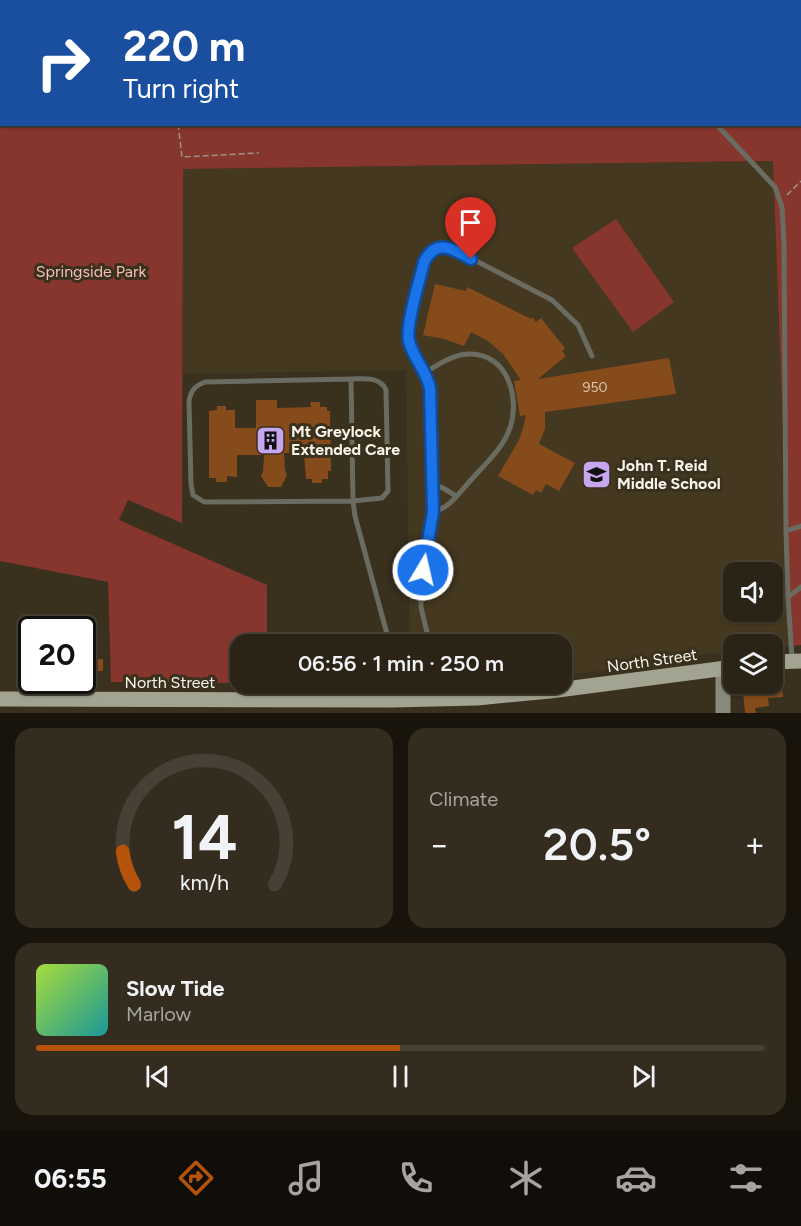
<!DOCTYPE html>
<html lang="en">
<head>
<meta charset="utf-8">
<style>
	:root { --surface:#2b2416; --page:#332c1f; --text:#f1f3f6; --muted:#a6a4a1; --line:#474135; --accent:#b45309 }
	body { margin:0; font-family:Figtree,sans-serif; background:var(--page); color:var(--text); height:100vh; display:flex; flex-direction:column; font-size:22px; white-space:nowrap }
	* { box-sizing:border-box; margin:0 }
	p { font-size:20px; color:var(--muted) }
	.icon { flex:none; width:33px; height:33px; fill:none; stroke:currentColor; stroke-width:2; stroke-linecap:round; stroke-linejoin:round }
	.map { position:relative; height:713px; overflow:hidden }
	.drawer { display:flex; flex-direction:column; gap:15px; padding:15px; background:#18140c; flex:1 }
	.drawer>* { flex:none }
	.top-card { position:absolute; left:0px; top:0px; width:801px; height:126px; box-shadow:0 2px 4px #0004,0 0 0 2px var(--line); background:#1a4fa0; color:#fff; overflow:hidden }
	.fabs { position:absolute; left:723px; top:562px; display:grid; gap:12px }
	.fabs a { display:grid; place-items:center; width:60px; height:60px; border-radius:12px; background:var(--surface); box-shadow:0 2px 4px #0004,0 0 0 2px var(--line); font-size:30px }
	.speed { position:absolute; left:18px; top:616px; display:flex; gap:12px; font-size:30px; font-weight:700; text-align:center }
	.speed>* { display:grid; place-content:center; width:78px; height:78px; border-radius:50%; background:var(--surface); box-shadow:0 2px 4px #0004,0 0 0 2px var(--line); line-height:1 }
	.speed .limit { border:3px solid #111; border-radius:9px; background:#fff; color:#111 }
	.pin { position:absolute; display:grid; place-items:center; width:51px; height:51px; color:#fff; margin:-62px -26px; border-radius:50% 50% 50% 0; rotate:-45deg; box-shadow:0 0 6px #0007 }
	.pin .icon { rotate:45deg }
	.me { position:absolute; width:66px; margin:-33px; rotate:9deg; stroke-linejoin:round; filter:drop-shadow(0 0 4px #0008) }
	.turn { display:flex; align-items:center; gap:21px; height:126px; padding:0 24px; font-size:27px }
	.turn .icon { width:78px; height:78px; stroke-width:2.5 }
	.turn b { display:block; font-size:42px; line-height:51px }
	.big { font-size:45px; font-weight:600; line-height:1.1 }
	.drawer .widget { flex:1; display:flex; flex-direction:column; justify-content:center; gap:9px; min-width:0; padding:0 21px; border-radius:18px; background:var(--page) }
	.drawer .dial { align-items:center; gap:0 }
	.dial svg { height:156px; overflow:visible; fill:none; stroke:var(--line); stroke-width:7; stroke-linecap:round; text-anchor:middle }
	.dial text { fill:var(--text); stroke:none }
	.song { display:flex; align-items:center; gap:18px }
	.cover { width:72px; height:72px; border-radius:9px; background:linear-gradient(135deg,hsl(80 70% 55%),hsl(180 70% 35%)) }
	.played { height:6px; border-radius:3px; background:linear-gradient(90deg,var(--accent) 50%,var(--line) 50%) }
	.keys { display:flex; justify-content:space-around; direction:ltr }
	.heat { display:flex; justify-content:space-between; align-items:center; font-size:33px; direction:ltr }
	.drawer .tiles { flex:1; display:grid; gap:15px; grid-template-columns:1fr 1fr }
	.widget:last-child { grid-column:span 2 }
	.trip { position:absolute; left:230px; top:634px; width:342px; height:60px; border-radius:18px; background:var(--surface); box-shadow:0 2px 4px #0004,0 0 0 2px var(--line); font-weight:600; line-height:60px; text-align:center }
	.tab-bar { display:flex; height:96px; justify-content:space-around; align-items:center; background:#110e09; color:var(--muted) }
	.tab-bar .icon { width:42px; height:42px }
	.tab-bar .current { color:var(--accent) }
	.tab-bar b { font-size:27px; color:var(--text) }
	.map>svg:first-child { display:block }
</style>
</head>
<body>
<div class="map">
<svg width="801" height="713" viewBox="0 0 801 713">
	<rect width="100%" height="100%" fill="#39301e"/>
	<!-- built -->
	<path fill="#443820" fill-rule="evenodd" d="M773,161L791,646L773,648L772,645H734L733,652L676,656L611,670L561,675V645H410L406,370L183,374V169ZM734,573H772V612H734Z"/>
	<!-- green -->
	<path fill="#87362e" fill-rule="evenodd" d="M0,0H801V645L791,646L773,161L183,169L182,523L128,500L119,520L267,585V645H240V683L111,682L108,582L0,561ZM2,2H800V124H2Z
		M616,219L674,302L633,332L572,248Z"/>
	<!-- building -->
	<path fill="#864b1b" d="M435,284L466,291L467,287L531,319L532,317L536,322L541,318L565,348L562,351L566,356L538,379L669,358L676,394L545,412V429L539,444L575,463L559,491L546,484L541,493L536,490L533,495L498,476L519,440L523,428L526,415L520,416L514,381L521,380L503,354L488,341L471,332L464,346L444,339L423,335Z
		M256,400H277V408L311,407L310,402H320V407H327V411H330L331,471H328V479H322V483H312V479H306L304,453H284L285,470L287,475L281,487H268L261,476L263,472L264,455H237V477L227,476V482H216V478H209V411L217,410V406H226V410H235V428H256Z
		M84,659H103V671H96V675H82Z
		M782,687L783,697L768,698L769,706L755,708L756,713H745L743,691Z"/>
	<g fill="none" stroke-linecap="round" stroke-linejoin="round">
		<!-- path -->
		<path stroke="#9b9385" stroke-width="1.5" stroke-dasharray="6 3" stroke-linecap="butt" d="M163,0L164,2
			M297,0L299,2
			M178,124L182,157L259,153
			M787,195L801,181"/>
		<!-- lane -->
		<path stroke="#6a6b61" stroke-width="5" d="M641,0L643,2
			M716,124L775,187L782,207L784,243L786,531L801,526
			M426,372C439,364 452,355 468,354C509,352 522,402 508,433C500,451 483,466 471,480C459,493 450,508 433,512
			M351,379C364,379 380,376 386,390L388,491L382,498L353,501L204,502L193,495L191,484L189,401C191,390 195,386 205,382L351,379L353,501L355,516L390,645
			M433,485L443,488L456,496
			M786,531L788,597L792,659
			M788,597L801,587
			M430,645L421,607V582L433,512L430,388C426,370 413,358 409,341C406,329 421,270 427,258C433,249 441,247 451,248L552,300L578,325L592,356
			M393,684V699
			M438,684V697
			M449,684L452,698"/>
		<!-- secondary -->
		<path stroke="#898a7c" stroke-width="15" d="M723,668V713"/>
		<!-- primary -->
		<path stroke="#a2a390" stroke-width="15" d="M772,662L801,661
			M0,699L393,700L477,698L550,691L734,667"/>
	</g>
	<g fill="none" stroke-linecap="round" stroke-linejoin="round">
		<defs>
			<path id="route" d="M423,570L433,512L430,388C426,370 413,358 409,341C405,326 420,280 424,262C436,238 454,249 471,259"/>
		</defs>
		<!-- route casing -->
		<use href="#route" stroke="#114b97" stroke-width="15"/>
		<!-- route -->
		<use href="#route" stroke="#1a73e8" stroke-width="10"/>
	</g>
	<!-- icons -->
	<defs>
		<symbol id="building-square" viewBox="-11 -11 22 22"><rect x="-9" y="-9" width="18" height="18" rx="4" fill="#c8a6ef" stroke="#39301e"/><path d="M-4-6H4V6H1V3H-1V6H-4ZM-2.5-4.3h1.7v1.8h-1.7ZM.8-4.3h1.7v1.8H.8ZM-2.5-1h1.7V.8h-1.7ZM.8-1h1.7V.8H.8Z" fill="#111"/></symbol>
		<symbol id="school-square" viewBox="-11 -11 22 22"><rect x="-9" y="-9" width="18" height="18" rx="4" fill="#c8a6ef" stroke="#39301e"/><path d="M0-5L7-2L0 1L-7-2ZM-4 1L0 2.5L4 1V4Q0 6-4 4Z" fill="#111"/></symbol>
	</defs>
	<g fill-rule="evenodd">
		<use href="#building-square" x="254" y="424" width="33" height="33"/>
		<use href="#school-square" x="580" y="458" width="33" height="33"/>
	</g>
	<g text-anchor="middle" stroke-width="6" stroke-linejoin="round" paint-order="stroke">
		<!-- number labels -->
		<g font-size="14" fill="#ddcab6">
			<text x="595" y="392">950</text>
		</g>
		<!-- park labels -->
		<g font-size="16" fill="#f3beb6" stroke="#39301e">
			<text x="91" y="277">Springside Park</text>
		</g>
		<!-- poi labels -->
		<g font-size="16" font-weight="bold" fill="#faf4e9" stroke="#39301e" text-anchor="start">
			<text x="291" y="437">Mt Greylock<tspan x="291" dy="18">Extended Care</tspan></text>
			<text x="617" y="471">John T. Reid<tspan x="617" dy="18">Middle School</tspan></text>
		</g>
		<!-- street labels -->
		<g font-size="16" fill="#faf4e9" stroke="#39301e">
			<text transform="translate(652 660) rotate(-8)" y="6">North Street</text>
			<text x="170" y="688">North Street</text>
		</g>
	</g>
</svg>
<div class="fabs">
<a><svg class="icon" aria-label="sound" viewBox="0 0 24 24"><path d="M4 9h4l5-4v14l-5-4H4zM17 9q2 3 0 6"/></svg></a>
<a><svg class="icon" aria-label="layers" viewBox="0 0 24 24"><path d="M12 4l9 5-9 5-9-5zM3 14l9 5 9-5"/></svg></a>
</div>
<div class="speed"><div class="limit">20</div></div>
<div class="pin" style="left:471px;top:259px;background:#d93025"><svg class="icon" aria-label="arrive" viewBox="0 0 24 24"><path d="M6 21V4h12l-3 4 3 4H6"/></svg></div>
<svg class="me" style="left:423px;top:570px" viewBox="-20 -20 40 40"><circle r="17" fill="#1a73e8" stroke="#fff" stroke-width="3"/><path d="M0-11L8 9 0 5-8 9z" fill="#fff"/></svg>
<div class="trip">06:56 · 1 min · 250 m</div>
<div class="top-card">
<div class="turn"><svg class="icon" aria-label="right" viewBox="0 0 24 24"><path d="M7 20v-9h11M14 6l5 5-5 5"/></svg><div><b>220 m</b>Turn right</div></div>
</div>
</div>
<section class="drawer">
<div class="tiles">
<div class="widget dial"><svg viewBox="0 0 100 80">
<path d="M14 69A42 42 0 1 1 86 69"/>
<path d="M14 69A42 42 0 0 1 8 52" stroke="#b45309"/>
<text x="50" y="56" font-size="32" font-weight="700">14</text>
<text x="50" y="72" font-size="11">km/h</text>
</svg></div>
<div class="widget"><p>Climate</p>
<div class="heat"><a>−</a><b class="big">20.5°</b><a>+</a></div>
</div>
<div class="widget">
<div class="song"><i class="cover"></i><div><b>Slow Tide</b><p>Marlow</p></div></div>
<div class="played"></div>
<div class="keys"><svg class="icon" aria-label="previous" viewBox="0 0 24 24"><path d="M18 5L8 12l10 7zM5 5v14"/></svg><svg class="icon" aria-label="pause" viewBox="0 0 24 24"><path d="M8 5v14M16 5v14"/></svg><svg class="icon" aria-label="next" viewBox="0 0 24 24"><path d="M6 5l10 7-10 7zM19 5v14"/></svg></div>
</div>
</div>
</section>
<nav class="tab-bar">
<b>06:55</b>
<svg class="icon current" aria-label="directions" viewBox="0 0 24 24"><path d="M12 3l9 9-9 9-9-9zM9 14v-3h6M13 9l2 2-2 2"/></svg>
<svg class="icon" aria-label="music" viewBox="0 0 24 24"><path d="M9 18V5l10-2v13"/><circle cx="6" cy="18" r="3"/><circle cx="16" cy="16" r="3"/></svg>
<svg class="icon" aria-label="phone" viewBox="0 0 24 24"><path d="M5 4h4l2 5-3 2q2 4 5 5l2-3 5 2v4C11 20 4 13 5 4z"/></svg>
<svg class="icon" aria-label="climate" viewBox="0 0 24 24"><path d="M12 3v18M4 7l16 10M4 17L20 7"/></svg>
<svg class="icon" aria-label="car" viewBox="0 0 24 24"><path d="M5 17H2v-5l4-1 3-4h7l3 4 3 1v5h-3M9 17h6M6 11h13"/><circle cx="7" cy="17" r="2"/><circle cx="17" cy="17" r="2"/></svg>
<svg class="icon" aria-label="filters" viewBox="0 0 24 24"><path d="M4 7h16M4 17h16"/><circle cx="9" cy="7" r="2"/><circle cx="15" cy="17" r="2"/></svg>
</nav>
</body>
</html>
